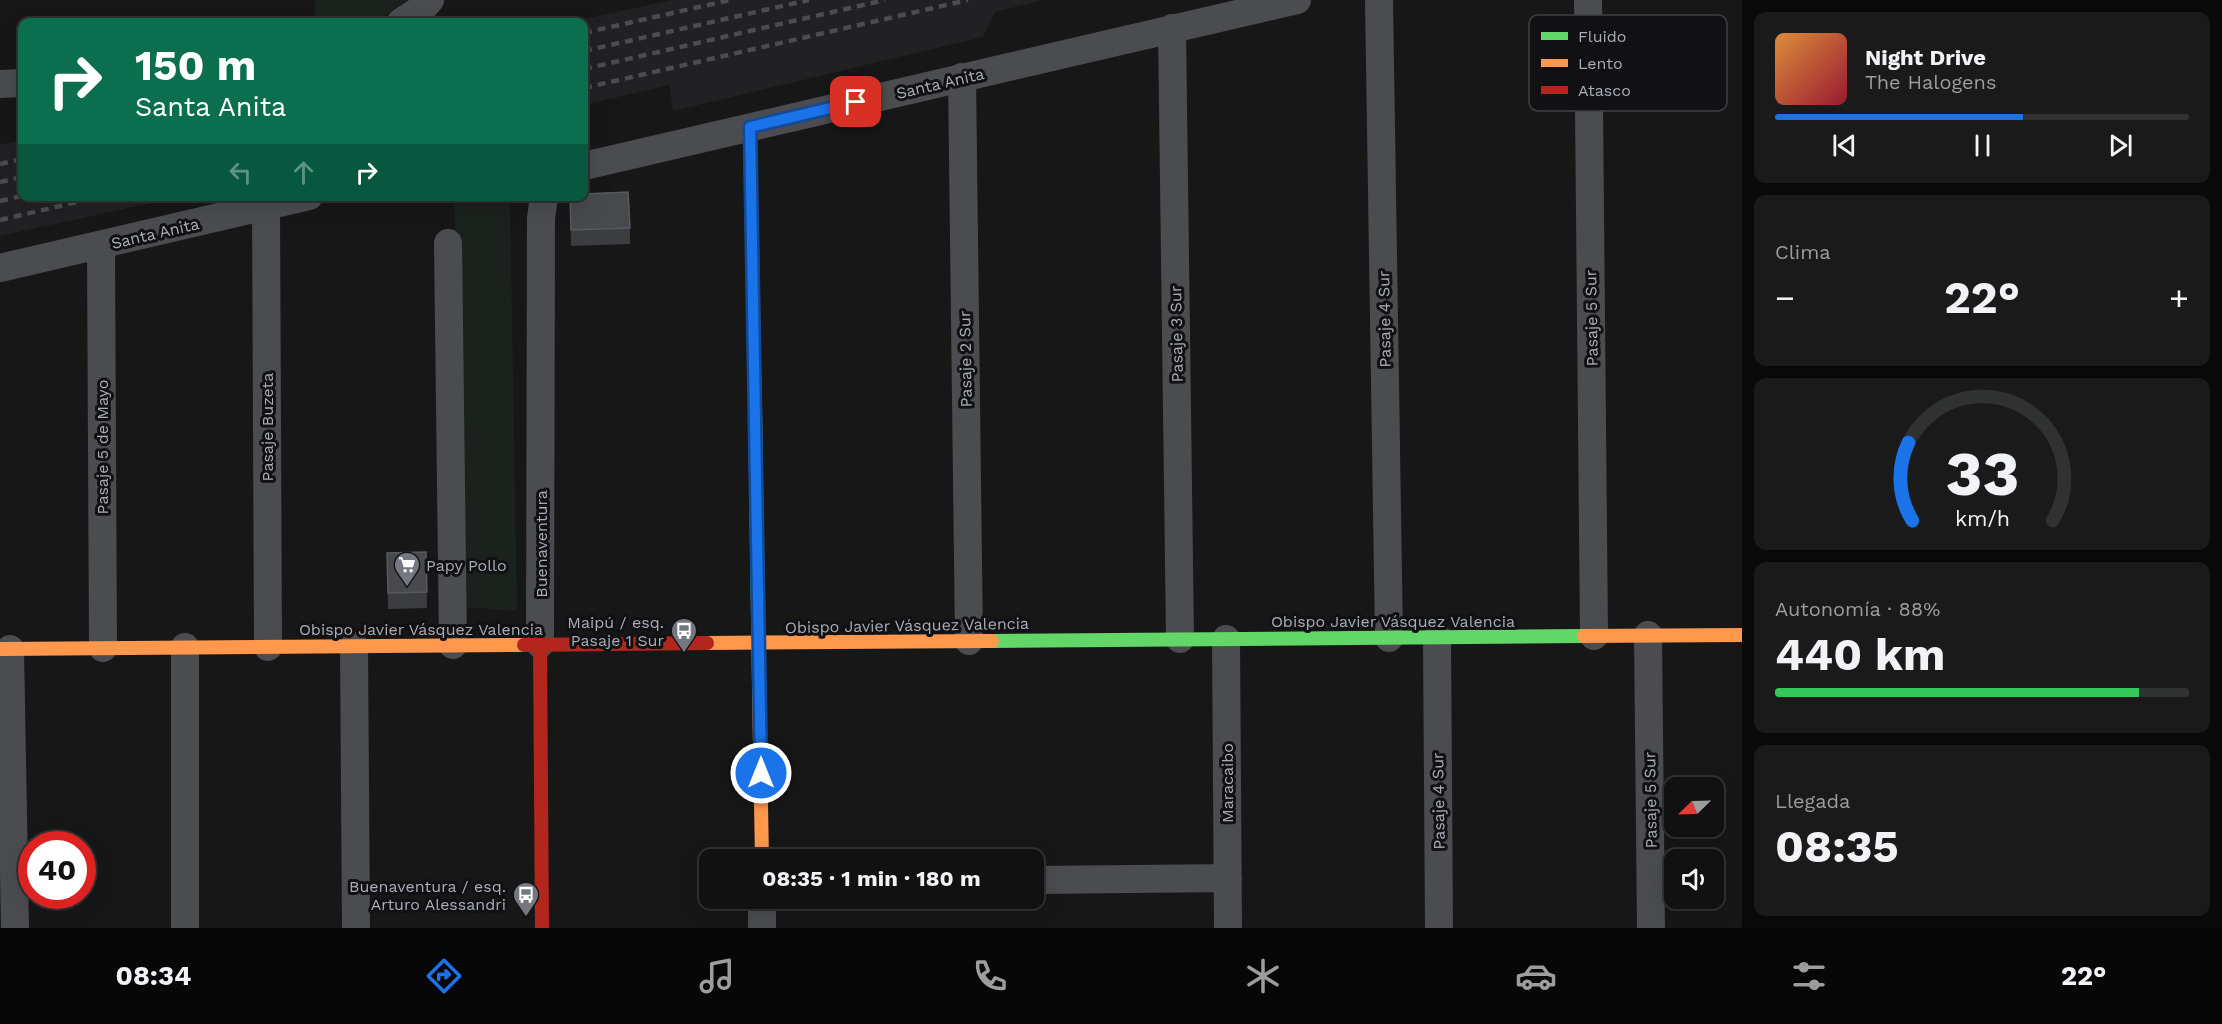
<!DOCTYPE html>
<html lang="es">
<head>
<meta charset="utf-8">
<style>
	:root { --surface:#111; --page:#1a1a1a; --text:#f1f3f6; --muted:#9c9d9f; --line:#303131; --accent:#1a73e8 }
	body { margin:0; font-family:"Work Sans",sans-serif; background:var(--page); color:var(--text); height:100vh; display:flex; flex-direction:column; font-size:22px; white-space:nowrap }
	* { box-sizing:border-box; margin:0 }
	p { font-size:20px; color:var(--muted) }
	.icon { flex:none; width:33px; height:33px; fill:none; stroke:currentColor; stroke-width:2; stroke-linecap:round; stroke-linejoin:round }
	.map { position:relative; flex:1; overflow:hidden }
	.details { display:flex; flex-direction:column; gap:12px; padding:12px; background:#090909; width:480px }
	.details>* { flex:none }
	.top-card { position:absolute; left:18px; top:18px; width:570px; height:183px; border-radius:12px; box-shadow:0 6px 24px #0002,0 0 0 2px var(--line); background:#0b6e4f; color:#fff; overflow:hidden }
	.needle { width:39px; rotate:247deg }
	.buttons { position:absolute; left:1664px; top:777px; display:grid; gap:12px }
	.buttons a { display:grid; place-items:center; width:60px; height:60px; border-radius:12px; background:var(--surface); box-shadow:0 6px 24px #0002,0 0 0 2px var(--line); font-size:30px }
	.speed { position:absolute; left:18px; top:831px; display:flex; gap:12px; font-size:30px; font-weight:700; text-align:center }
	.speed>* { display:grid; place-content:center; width:78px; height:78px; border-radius:50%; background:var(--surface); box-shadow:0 6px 24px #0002,0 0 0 2px var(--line); line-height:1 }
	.speed .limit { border:9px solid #d22; background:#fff; color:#111 }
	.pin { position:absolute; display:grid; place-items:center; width:51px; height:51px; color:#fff; margin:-26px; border-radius:12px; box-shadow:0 3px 9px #0006 }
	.me { position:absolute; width:66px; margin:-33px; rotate:0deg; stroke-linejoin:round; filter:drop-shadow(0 0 4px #0008) }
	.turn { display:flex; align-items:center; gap:21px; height:126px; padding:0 18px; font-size:27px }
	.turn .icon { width:78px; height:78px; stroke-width:2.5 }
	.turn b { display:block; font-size:42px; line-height:51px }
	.lanes { display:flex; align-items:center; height:57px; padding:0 18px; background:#0003; justify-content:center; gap:30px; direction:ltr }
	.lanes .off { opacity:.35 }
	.big { font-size:45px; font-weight:700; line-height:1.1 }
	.details .tile { flex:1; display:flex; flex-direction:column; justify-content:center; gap:9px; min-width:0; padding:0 21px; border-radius:12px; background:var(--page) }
	.details .dial { align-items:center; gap:0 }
	.dial svg { height:156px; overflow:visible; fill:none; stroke:var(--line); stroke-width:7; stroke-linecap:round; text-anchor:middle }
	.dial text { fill:var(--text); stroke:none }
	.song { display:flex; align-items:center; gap:18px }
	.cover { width:72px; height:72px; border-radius:9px; background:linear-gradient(135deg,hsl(30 70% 55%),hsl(350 70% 35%)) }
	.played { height:6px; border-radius:3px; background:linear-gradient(90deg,var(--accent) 60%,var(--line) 60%) }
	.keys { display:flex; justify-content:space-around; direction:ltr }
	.heat { display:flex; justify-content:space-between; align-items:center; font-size:33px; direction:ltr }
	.charge { height:9px; border-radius:4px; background:linear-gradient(90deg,#34c759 88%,var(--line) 0) }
	.trip { position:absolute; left:699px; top:849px; width:345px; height:60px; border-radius:12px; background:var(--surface); box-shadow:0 6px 24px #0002,0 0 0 2px var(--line); font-weight:700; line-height:60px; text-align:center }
	.dock { display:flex; height:96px; justify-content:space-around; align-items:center; background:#070707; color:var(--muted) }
	.dock .icon { width:42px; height:42px }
	.dock .active { color:var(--accent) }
	.dock b { font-size:27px; color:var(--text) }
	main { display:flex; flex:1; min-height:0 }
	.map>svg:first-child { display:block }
</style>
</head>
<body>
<main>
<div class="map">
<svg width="1742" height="928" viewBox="0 0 1742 928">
	<rect width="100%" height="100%" fill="#171717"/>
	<!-- built -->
	<path fill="#212124" d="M672,0H1044L995,12L983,37L673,111L669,85L584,105V22H570Z
		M22,140V196L179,197L0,236V145Z"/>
	<!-- green -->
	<path fill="#1b211c" d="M315,0H408L383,17L315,21Z
		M454,197H510L517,611L463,607Z"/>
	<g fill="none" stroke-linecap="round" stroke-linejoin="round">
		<!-- street -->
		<path stroke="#4b4c50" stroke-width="28" d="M1379,0L1389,638
			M1588,0L1594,636
			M401,22L424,7L430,0
			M1172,28L1180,639
			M962,77L969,641
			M0,84L22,83
			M584,166L1297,0
			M266,207L268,647
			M448,243L453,645
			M101,245L103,648
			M0,268L309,196
			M1648,635L1651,928
			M1437,637L1439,928
			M1226,639L1228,928
			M540,644L541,218L544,196
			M354,646L356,928
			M185,647V928
			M10,649L15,928
			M1034,880L1228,878
			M762,898V928"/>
		<!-- fast -->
		<path stroke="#63d668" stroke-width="14" d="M755,406L759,687
			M992,641L1584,636"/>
		<!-- slow -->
		<path stroke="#ff974d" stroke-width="14" d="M1584,636L1742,635
			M707,643L992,641
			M0,649L524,645
			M759,687L762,860"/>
		<!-- jam -->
		<path stroke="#b3261e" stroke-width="14" d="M750,127L755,406
			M540,644L542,928
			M524,645L707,643"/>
		<!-- rail -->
		<path stroke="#4b4c4f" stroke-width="4.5" stroke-dasharray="8 6" stroke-linecap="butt" d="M584,33L730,0
			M584,51L809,0
			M584,69L885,0
			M584,88L968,0
			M0,164L22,159
			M0,182L22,177
			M0,201L22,196
			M0,220L103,196"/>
	</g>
	<!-- wall -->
	<path fill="#3c3d40" d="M570,196L630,228V244L571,246Z
		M426,552L427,608L388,609L387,553Z"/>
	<!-- building -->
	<path fill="#48494d" stroke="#57595e" stroke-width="1.5" d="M628,192L630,228L571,230L570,196H584V194Z
		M426,552L427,592L388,593L387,553Z"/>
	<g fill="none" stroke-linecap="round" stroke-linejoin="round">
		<defs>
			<path id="route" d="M761,773L750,127L856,102"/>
		</defs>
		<!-- route casing -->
		<use href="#route" stroke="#114b97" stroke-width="15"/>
		<!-- route -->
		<use href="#route" stroke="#1a73e8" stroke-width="10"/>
	</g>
	<!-- icons -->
	<defs>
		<symbol id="supermarket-pin" viewBox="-11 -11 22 30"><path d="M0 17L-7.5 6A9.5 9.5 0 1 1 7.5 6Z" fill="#757880" stroke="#111113"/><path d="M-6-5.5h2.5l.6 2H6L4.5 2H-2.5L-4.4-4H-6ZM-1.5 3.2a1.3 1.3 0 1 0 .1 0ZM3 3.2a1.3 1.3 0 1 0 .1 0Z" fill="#fff"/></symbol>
		<symbol id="bus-pin" viewBox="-11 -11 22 30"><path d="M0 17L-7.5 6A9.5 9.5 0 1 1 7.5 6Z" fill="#757880" stroke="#111113"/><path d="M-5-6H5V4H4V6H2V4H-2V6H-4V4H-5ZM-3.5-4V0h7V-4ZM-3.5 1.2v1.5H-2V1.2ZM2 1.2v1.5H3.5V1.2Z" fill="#fff"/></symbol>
	</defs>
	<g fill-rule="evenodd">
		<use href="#supermarket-pin" x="392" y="550" width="30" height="40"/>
		<use href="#bus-pin" x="669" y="616" width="30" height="40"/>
		<use href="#bus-pin" x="511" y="880" width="30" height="40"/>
	</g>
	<g text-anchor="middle" stroke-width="6" stroke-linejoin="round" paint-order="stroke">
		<!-- street labels -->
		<g font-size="16" fill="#a8adb8" stroke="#111113">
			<text transform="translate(940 83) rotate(-13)" y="6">Santa Anita</text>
			<text transform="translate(155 233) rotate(-13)" y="6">Santa Anita</text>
			<text transform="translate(1591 318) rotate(-91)" y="6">Pasaje 5 Sur</text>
			<text transform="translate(1384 319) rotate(-91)" y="6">Pasaje 4 Sur</text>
			<text transform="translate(1176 334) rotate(-91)" y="6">Pasaje 3 Sur</text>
			<text transform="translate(965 359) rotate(-91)" y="6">Pasaje 2 Sur</text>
			<text transform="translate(267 427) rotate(-90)" y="6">Pasaje Buzeta</text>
			<text transform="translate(102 447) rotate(-90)" y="6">Pasaje 5 de Mayo</text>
			<text transform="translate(541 544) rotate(-90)" y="6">Buenaventura</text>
			<text x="1393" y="627">Obispo Javier Vásquez Valencia</text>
			<text transform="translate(907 625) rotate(-1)" y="6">Obispo Javier Vásquez Valencia</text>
			<text x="421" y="635">Obispo Javier Vásquez Valencia</text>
			<text transform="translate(1227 783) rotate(-90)" y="6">Maracaibo</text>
			<text transform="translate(1650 800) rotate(-91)" y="6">Pasaje 5 Sur</text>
			<text transform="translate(1438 801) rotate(-91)" y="6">Pasaje 4 Sur</text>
		</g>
		<!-- poi labels -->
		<g font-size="16" fill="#a8adb8" stroke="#111113" text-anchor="end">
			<text x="426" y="571" text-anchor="start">Papy Pollo</text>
			<text x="664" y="628">Maipú / esq.<tspan x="664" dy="18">Pasaje 1 Sur</tspan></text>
			<text x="506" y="892">Buenaventura / esq.<tspan x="506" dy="18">Arturo Alessandri</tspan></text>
		</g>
	</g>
	<!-- legend -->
	<rect x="1529" y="15" width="198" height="96" rx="9" fill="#111113" stroke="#3e4045" stroke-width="1.5"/>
	<rect x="1541" y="32" width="27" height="8" fill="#63d668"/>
	<rect x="1541" y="59" width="27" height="8" fill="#ff974d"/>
	<rect x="1541" y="86" width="27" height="8" fill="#b3261e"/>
	<g font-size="16" fill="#a8adb8">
		<text x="1578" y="42">Fluido</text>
		<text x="1578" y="69">Lento</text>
		<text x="1578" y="96">Atasco</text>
	</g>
</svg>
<div class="buttons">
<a><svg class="needle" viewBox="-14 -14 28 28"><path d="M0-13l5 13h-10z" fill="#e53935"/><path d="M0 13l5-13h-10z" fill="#9c9d9f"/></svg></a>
<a><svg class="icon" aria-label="sound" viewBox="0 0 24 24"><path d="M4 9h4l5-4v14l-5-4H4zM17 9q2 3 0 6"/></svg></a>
</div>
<div class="speed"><div class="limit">40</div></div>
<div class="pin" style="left:856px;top:102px;background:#d93025"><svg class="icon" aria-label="arrive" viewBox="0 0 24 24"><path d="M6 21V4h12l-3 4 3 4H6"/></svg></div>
<svg class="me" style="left:761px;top:773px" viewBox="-20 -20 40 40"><circle r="17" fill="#1a73e8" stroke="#fff" stroke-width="3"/><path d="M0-11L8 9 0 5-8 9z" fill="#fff"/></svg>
<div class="trip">08:35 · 1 min · 180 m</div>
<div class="top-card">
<div class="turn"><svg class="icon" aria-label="right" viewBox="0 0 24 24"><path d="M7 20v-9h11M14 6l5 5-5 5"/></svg><div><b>150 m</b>Santa Anita</div></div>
<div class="lanes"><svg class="icon off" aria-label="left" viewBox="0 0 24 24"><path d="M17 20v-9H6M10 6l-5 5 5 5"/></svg><svg class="icon off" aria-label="ahead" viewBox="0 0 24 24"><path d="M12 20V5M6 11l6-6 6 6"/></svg><svg class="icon" aria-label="right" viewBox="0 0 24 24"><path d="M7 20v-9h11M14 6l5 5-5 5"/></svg></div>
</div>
</div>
<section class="details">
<div class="tile">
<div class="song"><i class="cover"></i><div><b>Night Drive</b><p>The Halogens</p></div></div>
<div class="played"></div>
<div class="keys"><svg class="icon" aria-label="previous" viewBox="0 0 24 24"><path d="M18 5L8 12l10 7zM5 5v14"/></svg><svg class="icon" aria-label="pause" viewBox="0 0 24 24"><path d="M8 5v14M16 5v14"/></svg><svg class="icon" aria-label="next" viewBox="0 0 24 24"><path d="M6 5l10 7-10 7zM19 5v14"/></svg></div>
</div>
<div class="tile"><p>Clima</p>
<div class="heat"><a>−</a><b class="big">22°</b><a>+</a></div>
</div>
<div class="tile dial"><svg viewBox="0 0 100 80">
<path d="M14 69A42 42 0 1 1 86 69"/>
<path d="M14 69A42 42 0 0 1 12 29" stroke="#1a73e8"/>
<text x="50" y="56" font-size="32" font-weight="700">33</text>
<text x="50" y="72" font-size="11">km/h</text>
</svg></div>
<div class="tile"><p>Autonomía · 88%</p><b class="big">440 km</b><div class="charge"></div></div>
<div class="tile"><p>Llegada</p><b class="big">08:35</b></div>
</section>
</main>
<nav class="dock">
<b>08:34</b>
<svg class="icon active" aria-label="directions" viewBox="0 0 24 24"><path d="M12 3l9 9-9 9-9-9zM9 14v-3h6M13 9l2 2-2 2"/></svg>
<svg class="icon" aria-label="music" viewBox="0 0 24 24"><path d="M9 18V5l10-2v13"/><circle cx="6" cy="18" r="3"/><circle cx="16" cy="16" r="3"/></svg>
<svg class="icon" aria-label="phone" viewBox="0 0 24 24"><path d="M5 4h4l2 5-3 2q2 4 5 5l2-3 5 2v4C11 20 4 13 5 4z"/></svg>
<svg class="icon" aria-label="climate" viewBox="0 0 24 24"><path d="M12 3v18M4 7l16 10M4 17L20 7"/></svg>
<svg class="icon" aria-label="car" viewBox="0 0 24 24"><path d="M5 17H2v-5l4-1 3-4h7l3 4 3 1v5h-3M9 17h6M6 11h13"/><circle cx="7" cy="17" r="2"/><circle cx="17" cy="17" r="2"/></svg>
<svg class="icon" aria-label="filters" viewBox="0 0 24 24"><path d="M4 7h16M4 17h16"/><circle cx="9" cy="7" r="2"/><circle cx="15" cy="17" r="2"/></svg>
<b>22°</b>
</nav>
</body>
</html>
